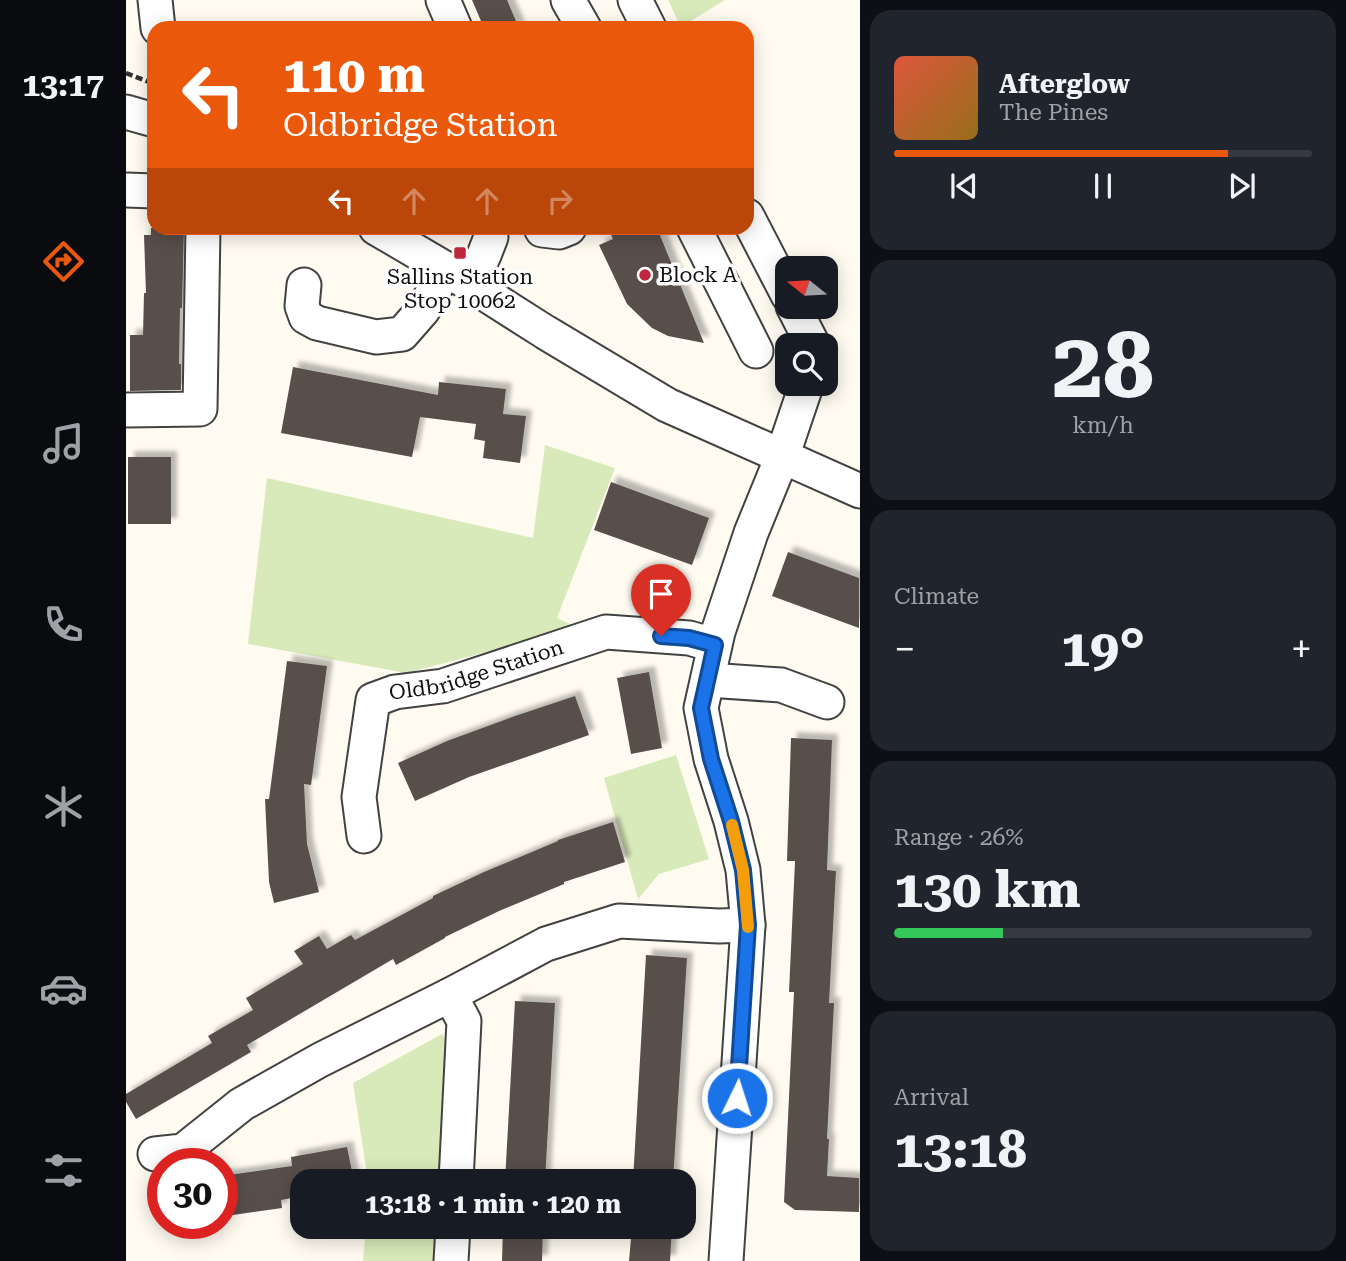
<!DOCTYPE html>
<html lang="en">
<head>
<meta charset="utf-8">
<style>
	:root { --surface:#171b24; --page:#20242c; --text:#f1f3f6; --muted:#9ea1a6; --line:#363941; --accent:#ea580c }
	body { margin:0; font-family:"Roboto Serif",serif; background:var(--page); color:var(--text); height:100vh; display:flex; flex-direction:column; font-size:26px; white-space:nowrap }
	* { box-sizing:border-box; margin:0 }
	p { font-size:23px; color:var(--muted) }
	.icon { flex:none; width:38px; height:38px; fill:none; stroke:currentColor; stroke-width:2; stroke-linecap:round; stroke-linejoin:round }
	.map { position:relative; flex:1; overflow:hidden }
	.panel { display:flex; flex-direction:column; gap:10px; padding:10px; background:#0d0f14; width:486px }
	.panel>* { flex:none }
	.banner { position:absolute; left:21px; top:21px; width:607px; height:214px; border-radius:21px; box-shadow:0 4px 18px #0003; background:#ea580c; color:#fff; overflow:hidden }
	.needle { width:46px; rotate:288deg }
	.tools { position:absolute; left:649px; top:256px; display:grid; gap:14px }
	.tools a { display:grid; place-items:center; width:63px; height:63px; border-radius:14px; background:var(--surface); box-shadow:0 4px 18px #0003; font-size:35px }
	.speed { position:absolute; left:21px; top:1148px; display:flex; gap:14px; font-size:35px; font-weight:700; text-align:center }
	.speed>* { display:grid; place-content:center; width:91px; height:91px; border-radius:50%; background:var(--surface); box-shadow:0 4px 18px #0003; line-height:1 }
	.speed .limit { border:10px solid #d22; background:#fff; color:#111 }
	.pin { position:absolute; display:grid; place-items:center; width:60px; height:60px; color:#fff; margin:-72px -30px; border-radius:50% 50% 50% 0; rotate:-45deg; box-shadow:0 0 7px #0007 }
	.pin .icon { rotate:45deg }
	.me { position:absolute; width:77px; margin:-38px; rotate:4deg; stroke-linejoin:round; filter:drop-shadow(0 0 5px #0008) }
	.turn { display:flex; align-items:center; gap:24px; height:147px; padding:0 21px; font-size:32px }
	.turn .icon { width:91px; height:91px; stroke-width:2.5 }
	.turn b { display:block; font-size:49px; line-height:60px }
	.lanes { display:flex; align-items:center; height:66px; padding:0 21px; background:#0003; justify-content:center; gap:35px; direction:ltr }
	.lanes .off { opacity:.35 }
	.big { font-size:52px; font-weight:700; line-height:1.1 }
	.panel .widget { flex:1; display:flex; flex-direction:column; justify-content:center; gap:10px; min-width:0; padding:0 24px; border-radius:21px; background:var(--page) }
	.panel .dial { align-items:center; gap:0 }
	.dial b { font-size:91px; line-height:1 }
	.song { display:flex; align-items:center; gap:21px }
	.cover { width:84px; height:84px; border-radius:10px; background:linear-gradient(135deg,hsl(10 70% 55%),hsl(40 70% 35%)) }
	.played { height:7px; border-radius:4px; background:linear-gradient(90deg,var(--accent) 80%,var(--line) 80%) }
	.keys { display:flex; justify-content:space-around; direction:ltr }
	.heat { display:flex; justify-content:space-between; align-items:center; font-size:38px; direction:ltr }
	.charge { height:10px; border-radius:5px; background:linear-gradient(90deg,#34c759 26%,var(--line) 0) }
	.trip { position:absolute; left:164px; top:1169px; width:406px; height:70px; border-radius:21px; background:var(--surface); box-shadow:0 4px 18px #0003; font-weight:700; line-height:70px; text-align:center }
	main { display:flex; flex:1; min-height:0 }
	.dock { display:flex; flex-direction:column; width:126px; justify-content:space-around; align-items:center; background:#090b0e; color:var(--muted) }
	.dock .icon { width:49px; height:49px }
	.dock .selected { color:var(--accent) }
	.dock b { font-size:32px; color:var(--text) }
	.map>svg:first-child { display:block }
</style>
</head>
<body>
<main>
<nav class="dock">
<b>13:17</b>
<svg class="icon selected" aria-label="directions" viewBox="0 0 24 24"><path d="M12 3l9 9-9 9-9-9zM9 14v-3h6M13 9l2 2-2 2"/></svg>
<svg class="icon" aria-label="music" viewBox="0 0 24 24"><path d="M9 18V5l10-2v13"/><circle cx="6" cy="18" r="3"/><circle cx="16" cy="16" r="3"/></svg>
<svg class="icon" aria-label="phone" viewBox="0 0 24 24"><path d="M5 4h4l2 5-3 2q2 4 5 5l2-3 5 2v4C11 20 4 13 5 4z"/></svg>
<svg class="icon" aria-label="climate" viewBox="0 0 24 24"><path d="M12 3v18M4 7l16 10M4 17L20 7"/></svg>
<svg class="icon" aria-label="car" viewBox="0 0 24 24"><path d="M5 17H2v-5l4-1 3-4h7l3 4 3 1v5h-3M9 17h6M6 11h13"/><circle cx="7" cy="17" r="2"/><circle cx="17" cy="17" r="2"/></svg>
<svg class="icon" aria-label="filters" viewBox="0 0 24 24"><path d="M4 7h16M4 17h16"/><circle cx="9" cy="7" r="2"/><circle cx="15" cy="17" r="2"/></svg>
</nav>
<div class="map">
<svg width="734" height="1261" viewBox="0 0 734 1261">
	<defs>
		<filter id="shadow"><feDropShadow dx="6" dy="-6" stdDeviation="2" flood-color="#0004"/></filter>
	</defs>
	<rect width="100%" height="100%" fill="#fffbf1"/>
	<!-- green -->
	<path fill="#d8eaba" d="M542,0H599L555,27Z
		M419,445L489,468L431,618L453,628L280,673L122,644L141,478L407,538Z
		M550,755L583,859L533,874L512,899L478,778Z
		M316,1034L322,1042L316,1181H242L227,1083Z
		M240,1227H314L312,1261H237Z"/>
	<!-- building -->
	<path fill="#584f4b" filter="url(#shadow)" d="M346,0H381L393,28H358Z
		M25,228H58L56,308H54L53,364H55V390L4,391V335H17L18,293H20L18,235H25Z
		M482,228H531L578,343L542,336L526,328L501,304L473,245L487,239Z
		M167,367L312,395L313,382L380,389L377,414L400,416L394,463L357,458L359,441L348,439L350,424L294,417L286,457L155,433Z
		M2,457H45V524H2Z
		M485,482L583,518L566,565L468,530Z
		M662,552L733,578V628L646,596Z
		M161,661L201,666L185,785L178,784L181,844L193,892L148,903L143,882L139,799H143Z
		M523,672L536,748L505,754L491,678Z
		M449,696L463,735L343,777L289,801L272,763L321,741L389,716Z
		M665,738L706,740L701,870L710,871L703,1003H708L701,1139H703L701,1176L733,1178V1212L669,1210L658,1202L668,992H663L669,861H661Z
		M487,822L499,862L438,882V884L373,911L319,937V938L270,965L267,959L121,1045L125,1052L10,1119L0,1102V1094L86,1043L82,1036L127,1010L120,998L177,964L168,951L193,936L201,949L225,935L229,940L307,898V896L358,872L432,841V840Z
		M520,955L561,958L547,1181H507Z
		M389,1001L429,1003L419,1181H379Z
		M221,1147L228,1181H177V1196L155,1200L156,1208L100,1216L96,1191V1176L166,1166L165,1157Z
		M377,1227H417L416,1261H376Z
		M506,1227H546L544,1261H503Z"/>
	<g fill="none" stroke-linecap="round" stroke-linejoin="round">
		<defs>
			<g id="minor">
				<path d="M29,0L32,28"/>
				<path d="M317,0L329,28"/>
				<path d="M442,0L458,28"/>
				<path d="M509,0L523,28"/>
				<path d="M0,112L28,120"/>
				<path d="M0,190L28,191"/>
				<path d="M621,216L662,295"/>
				<path d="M250,228L320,269L419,332L541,405L734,491"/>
				<path d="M415,228L416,230L433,232L443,228"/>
				<path d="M568,228L630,351"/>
				<path d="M344,284L358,255L365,237"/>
				<path d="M178,285L176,306L180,317L191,323L250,337L276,334L297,310L320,269"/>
				<path d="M667,306L687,345"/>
				<path d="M0,410L74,409L77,228"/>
				<path d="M582,680L655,685L701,702"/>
				<path id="s1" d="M238,836L233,797L247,700L269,692L317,686L480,632L563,638L588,645"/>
				<path d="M324,995L338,1021L330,1181"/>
				<path d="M29,1154L57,1151L116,1104L194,1060L324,995L420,944L493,921L593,926L622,925"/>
				<path d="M325,1261L327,1227"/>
				<path d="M600,1261L622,925L617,870L605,821L585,759L575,708L592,632L625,533L656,457L681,383"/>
			</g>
		</defs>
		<!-- minor casing -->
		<use href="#minor" stroke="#424242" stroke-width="37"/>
		<!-- path -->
		<path stroke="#313131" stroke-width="4.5" stroke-dasharray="7 3.5" stroke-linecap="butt" d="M0,73L28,84"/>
		<!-- minor -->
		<use href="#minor" stroke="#fff" stroke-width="33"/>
	</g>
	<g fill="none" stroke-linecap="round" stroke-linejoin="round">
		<defs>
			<path id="route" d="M535,636L563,638L589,645L575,708L585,759L605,821L617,870L622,925L611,1098"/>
		</defs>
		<!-- route casing -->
		<use href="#route" stroke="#114b97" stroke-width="18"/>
		<!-- route -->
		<use href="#route" stroke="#1a73e8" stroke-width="12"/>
		<!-- slow -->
		<path stroke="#f59e0b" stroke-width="12" d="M606,825L617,870L622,927"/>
	</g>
	<!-- markers -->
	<g fill="#c0263e" stroke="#fff" stroke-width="2.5">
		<rect x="327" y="246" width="14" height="14" rx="3.5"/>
		<circle cx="519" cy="275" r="7"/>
	</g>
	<g text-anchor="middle" stroke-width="7" stroke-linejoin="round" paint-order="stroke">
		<!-- poi labels -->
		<g font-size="21" fill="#0f0f0f" stroke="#fff" text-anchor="start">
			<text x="533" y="282">Block A</text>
			<text x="334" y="284" text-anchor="middle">Sallins Station<tspan x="334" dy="24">Stop 10062</tspan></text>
		</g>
		<!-- street labels -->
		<g font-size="21" fill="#0f0f0f" stroke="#fff">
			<text dy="7" stroke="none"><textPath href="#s1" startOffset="245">Oldbridge Station</textPath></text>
		</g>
	</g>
</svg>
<div class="tools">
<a><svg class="needle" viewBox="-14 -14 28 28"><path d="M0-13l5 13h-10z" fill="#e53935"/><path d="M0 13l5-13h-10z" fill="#9ea1a6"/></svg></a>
<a><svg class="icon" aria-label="search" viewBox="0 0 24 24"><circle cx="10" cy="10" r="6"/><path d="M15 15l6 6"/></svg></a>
</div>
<div class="speed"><div class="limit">30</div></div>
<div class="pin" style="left:535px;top:636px;background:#d93025"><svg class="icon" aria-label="arrive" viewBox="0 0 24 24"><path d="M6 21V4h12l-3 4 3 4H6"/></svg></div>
<svg class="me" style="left:611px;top:1098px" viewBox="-20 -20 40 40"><circle r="17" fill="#1a73e8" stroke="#fff" stroke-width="3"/><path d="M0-11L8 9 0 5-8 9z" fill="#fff"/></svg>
<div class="trip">13:18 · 1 min · 120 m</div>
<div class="banner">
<div class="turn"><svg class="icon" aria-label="left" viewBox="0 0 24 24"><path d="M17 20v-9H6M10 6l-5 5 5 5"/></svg><div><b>110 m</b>Oldbridge Station</div></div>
<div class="lanes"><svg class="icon" aria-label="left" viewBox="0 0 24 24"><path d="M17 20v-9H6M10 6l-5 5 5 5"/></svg><svg class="icon off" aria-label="ahead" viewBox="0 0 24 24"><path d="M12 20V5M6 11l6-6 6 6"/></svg><svg class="icon off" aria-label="ahead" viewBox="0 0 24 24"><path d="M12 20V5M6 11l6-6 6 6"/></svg><svg class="icon off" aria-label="right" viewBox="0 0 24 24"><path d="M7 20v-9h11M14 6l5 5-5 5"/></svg></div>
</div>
</div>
<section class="panel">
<div class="widget">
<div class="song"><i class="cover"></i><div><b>Afterglow</b><p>The Pines</p></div></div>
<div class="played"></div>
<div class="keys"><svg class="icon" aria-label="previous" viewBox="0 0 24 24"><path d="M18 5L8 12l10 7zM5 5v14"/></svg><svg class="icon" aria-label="pause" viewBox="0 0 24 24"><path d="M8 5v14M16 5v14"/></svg><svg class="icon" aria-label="next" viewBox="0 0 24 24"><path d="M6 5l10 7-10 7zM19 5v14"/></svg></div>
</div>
<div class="widget dial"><b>28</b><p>km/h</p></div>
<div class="widget"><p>Climate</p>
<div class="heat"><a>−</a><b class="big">19°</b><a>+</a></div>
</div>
<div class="widget"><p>Range · 26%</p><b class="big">130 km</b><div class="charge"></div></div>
<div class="widget"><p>Arrival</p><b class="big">13:18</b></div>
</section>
</main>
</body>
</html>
